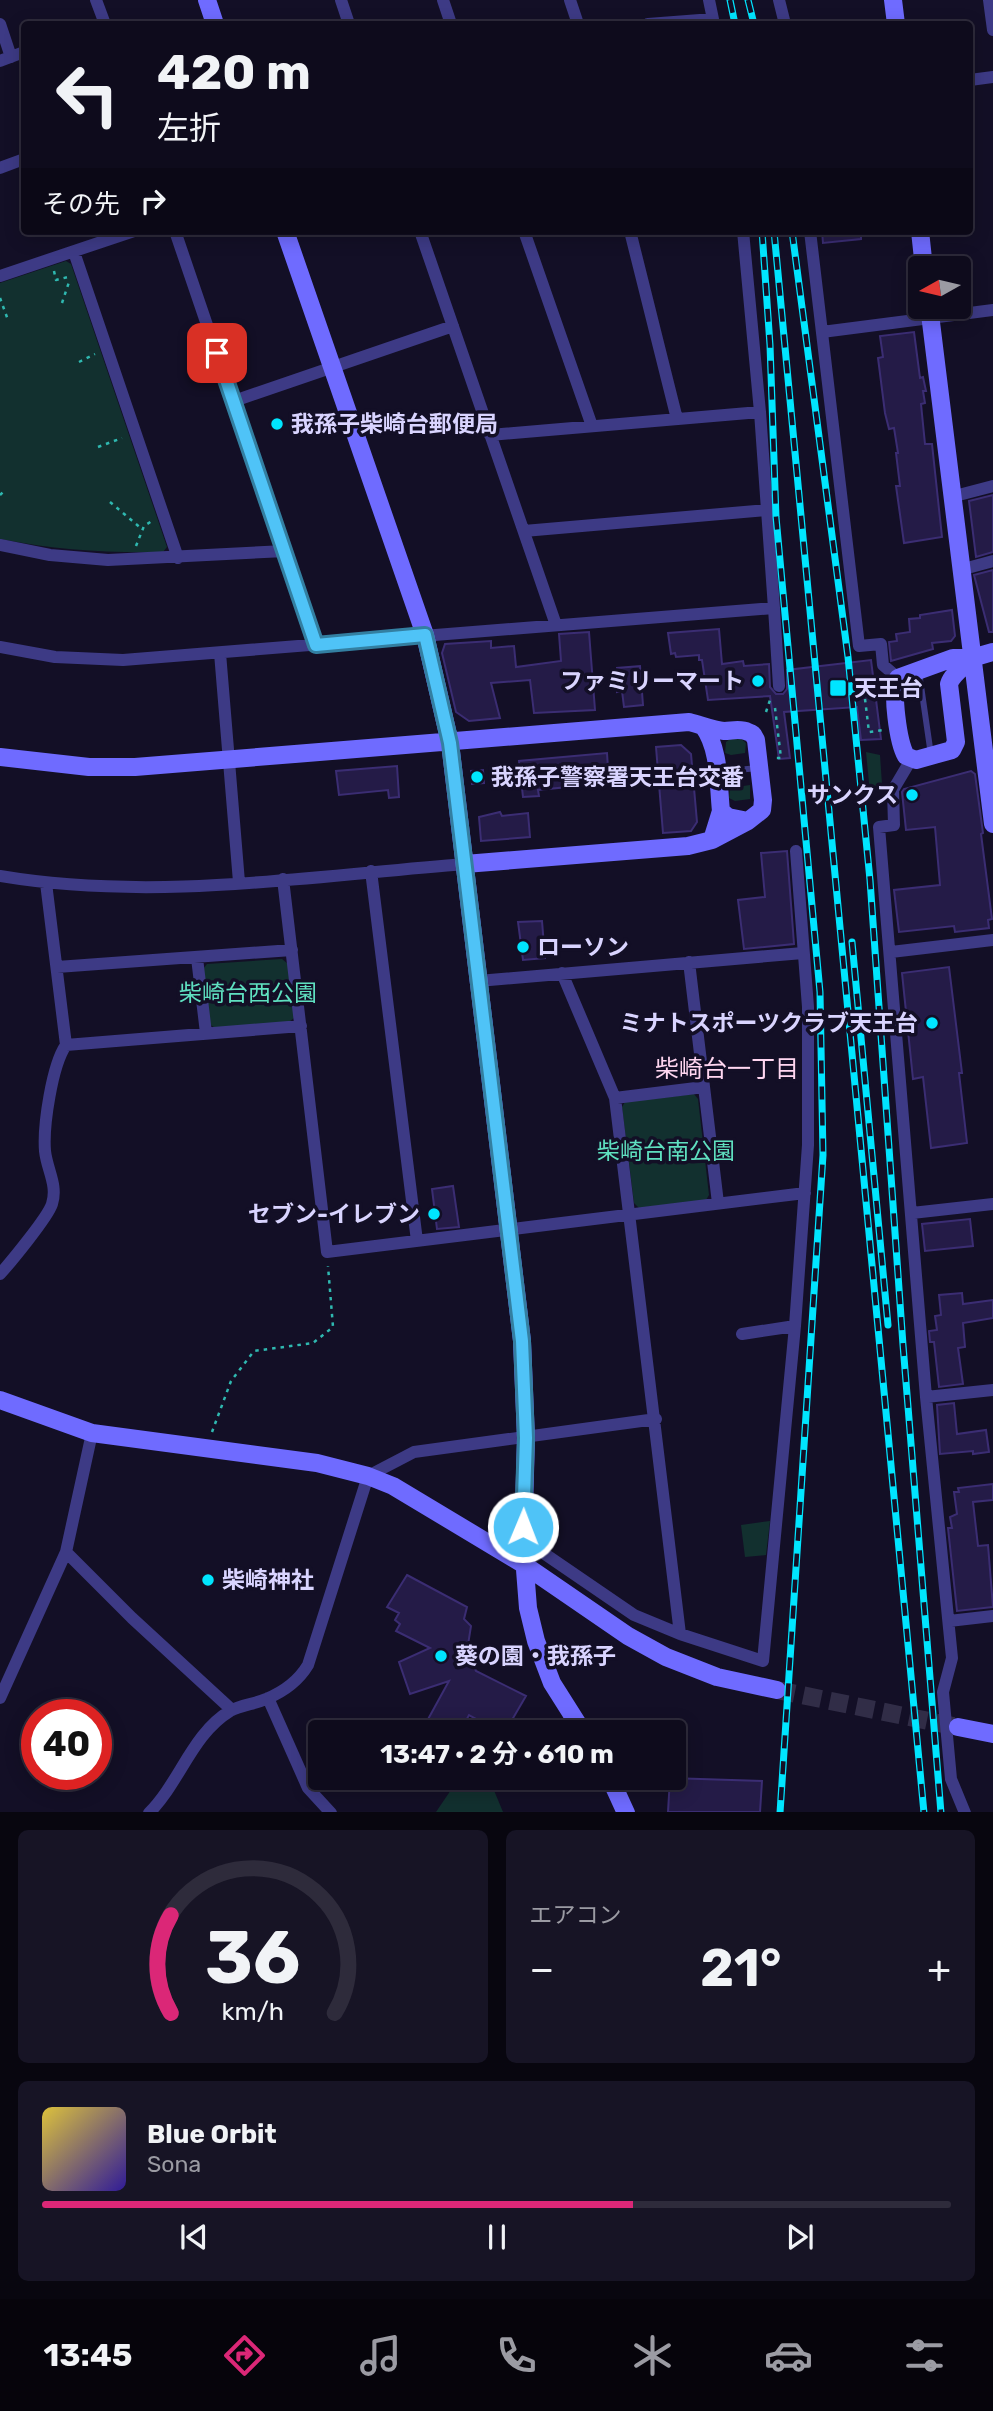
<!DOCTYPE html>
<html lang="ja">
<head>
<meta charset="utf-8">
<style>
	:root { --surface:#0e0b1c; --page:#171425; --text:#f1f3f6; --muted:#9b9ba3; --line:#2e2b3b; --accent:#db2777 }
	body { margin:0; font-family:Rubik,"Noto Sans JP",sans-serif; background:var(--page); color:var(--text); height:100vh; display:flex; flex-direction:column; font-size:26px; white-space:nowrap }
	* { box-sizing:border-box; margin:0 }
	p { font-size:23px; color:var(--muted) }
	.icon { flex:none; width:38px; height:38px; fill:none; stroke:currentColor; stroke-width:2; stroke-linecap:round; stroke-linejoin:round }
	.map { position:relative; height:1812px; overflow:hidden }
	.details { display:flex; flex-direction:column; gap:18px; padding:18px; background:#08060f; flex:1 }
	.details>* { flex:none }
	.guide { position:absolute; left:21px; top:21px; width:952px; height:214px; border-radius:7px; box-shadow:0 4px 18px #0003,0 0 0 2px var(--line); background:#0e0b1c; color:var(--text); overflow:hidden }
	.needle { width:46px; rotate:262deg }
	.buttons { position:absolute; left:908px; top:256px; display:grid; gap:14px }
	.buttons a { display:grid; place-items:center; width:63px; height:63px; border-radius:7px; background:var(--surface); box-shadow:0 4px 18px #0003,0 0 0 2px var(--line); font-size:35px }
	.speed { position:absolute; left:21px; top:1699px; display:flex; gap:14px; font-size:35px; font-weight:700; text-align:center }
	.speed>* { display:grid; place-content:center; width:91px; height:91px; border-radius:50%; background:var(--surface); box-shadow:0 4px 18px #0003,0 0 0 2px var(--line); line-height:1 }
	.speed .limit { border:10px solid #d22; background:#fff; color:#111 }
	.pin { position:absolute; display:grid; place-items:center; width:60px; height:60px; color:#fff; margin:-30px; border-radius:14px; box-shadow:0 4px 10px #0006 }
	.me { position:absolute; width:77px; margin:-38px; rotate:1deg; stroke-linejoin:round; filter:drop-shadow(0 0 5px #0008) }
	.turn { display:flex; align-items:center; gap:24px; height:147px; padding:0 21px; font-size:32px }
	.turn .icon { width:91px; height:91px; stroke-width:2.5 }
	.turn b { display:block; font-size:49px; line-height:60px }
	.then { display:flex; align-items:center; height:66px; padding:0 21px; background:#0003; gap:14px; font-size:26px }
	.big { font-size:52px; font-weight:700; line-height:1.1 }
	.details .widget { flex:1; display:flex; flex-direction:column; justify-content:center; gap:10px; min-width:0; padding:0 24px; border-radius:10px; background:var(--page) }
	.details .dial { align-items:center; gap:0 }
	.dial svg { height:182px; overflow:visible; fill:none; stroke:var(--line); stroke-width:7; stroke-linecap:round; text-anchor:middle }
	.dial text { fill:var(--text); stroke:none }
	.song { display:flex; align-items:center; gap:21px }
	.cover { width:84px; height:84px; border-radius:10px; background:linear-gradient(135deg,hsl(50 70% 55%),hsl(250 70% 35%)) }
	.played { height:7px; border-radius:4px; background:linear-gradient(90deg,var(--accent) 65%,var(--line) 65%) }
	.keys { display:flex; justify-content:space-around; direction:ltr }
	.heat { display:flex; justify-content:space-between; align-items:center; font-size:38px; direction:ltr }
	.details .tiles { flex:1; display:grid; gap:18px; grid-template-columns:1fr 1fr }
	.widget:last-child { grid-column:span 2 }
	.trip { position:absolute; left:308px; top:1720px; width:378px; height:70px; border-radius:7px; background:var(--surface); box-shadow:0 4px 18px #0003,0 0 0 2px var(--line); font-weight:700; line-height:70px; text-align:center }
	.tabs { display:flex; height:112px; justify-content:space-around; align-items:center; background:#06040b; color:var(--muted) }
	.tabs .icon { width:49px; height:49px }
	.tabs .current { color:var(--accent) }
	.tabs b { font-size:32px; color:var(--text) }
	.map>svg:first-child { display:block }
</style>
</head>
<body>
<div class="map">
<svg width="993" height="1813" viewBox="0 0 993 1813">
	<rect width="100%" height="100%" fill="#130f26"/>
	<!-- green -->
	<path fill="#12302f" d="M66,261L71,264L167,547L163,552C104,553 58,550 0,539V283Z
		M740,738L746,743L745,753L731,755L725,753L726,742L730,739Z
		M866,752L880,755L882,784L870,793Z
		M750,785V799L735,801L729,798L730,788Z
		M282,959L288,964L294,1018L289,1022L215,1028L208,1023L203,969L207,964Z
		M694,1094L698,1099L709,1195L706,1200L639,1208L634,1203L622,1107L625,1102Z
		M770,1521L766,1555L745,1557L741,1525Z
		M459,1778H469L493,1788L503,1812H436Z"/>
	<!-- building -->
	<path fill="#241b47" stroke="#3b2d73" stroke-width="2" d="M822,231H861V239L823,243Z
		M914,332L920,378L923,377L926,391H923L925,403L921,404L925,444H932L942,537L904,543L896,486H900L896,453H898L894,428L889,429L885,413L878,358L883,357L880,336Z
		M993,495V552L976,557L969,501Z
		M993,570V632H989L974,575Z
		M952,610L955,636L951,641L932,643L933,649L891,661L889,642L897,641L896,634L910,632L909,619L920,618V615Z
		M719,629L722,664L743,661L744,666L769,664L770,687L776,694H783L787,689V670L871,660L881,739L861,740L857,707L784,712L790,758L779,759L770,696L708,700L702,660H699V655L676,657L675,653L671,654L668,633Z
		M589,632L595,710L534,713L530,680L491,683L500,718L469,721L456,712L442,653L445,644L491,641V648L514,646L516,667L561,661L559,634Z
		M640,666L643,705L624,707L622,691L617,692V668Z
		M681,745L691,754L697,822L691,831L663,833L656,747Z
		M607,753L609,783L538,790L539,796L523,797L519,761Z
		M397,766L399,797L389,798L388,790L339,795L336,771Z
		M483,770L484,783L472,784L471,771Z
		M971,771L975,774L983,833L981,834L992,919L988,920L989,928L955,932L954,926L899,932L894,890L940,885L935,827L906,830L902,792L904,789Z
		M500,812L502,816L528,813L530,837L481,841L479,817Z
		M787,851L794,944L744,949L738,900L765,897L761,853Z
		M542,921L545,958L523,960L518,922Z
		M949,967L962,1073H959L967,1143L931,1148L923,1077L913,1079L902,973Z
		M453,1186L459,1227L437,1229L432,1189Z
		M970,1219L973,1246L925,1251L922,1224Z
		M962,1293L963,1304L993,1300V1318L963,1323L965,1347L958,1348L963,1384L939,1387L934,1342H930L929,1331L937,1330L935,1316L941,1315L939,1295Z
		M954,1403L957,1434L986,1430L989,1452L973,1454V1451L940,1454L937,1405Z
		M993,1484V1500L973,1502L978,1546L988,1545L993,1607L957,1611L948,1528H952L950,1517L957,1514L954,1492H959L958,1488Z
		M407,1575L467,1607L464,1619L471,1626L467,1651L476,1671L526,1696L505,1732H500L469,1715L460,1732H421L449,1681L410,1694L399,1662L430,1648L396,1631L400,1624L395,1620L399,1613L387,1607Z
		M670,1778L762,1781L760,1812H668Z"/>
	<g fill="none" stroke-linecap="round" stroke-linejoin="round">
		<!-- secondary-tunnel -->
		<path stroke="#312d47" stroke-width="18" stroke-dasharray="18 9" stroke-linecap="butt" d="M777,1690L958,1727"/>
		<!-- path -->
		<path stroke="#2fb8b0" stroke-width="2.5" stroke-dasharray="3.5 5" stroke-linecap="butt" d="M54,271L56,280L68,277
			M0,298L8,320
			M62,303L70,279
			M79,362L95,354
			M98,447L122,438
			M0,495L6,489
			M110,502L142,529
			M136,546L144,526L152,521
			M865,699L869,732L884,730
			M775,708L781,758H775
			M766,712L771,697
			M212,1432L231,1381L254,1351L313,1343L333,1327L328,1266"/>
		<!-- lane -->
		<path stroke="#3d3a85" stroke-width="6" d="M919,672L931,755
			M719,772L757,768"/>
		<!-- street -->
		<path stroke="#3d3a85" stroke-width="12" d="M96,0L105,24
			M341,0L349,24
			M443,0L451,24
			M570,0L578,24
			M709,0L714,24
			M779,0L785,24
			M989,0L993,30
			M0,24L11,57
			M648,24L713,19
			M0,61L24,52
			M970,80L993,77
			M0,168L24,159
			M175,231L316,645
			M420,231L556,625
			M524,231L592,426
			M630,231L677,419
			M743,231L760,412L774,608
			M810,231L859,646L881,644L883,665L898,678
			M74,252L178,558
			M0,276L134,231
			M822,332L993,310
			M234,401L453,326
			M490,435L760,412
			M951,497L993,486
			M524,531L767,510
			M0,545L50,555L108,560L285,551
			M960,570L993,561
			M0,647L55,657L123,660L774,608L779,686
			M220,653L239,882
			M912,758L893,790L894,825L879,827L926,1397L952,1658L943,1692L951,1779L965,1813
			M371,871L417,1241
			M0,876C154,902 311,876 465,864
			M283,879L327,1252L805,1193
			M891,952L993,940
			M197,958L206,1033
			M689,962L718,1203
			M57,967L292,950
			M562,973L615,1098L680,1634
			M478,981L803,953
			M66,1045L301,1026
			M615,1098L704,1087
			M912,1213L993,1204
			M0,1274C10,1263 48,1217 52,1204C58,1185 47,1170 45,1151C43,1126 52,1065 66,1045L46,883
			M742,1334L795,1326
			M926,1397L993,1390
			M523,1544L539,1550L634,1615L680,1634L763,1661L795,1326L808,1145V1007L796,851
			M66,1552L132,1618L232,1710
			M949,1621L993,1616
			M0,1698L66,1552L92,1433
			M268,1698L308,1788L331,1813
			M149,1813C180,1782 192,1734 230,1711C241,1705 255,1704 266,1699C283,1692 299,1680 308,1665L368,1476L414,1452L656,1419"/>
		<!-- secondary -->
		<path stroke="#6f6bff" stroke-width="18" d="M207,0L215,24
			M893,0L896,24
			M285,231L425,635L450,743L522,1341L526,1438L523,1544L528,1608L536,1641L552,1683L583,1732
			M920,231L924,268
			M929,306L993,824
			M972,658C965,666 952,674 949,684L956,742L952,750L916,760L906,756C898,742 891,691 898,678L953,658H972L993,652
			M0,757L89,767H135L689,722C701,725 713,730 724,731C732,731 740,728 748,732C754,734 753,735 756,740L763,800L762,810L748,821L728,817L721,811C718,783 720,749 703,726
			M721,811L712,840L748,821
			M465,864L688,846L712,840
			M0,1400L92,1433L317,1463L368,1476L393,1486L523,1564L628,1636L666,1657L717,1677L777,1690
			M958,1727L993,1734
			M610,1778L626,1813"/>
		<defs>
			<path id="rail" d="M730,0L735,24
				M748,0L754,24
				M762,231L770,345L776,517L820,992L823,1155L780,1813
				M774,231L924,1813
				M792,231L848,657L870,880L903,1345L941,1813
				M852,942L888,1325"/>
		</defs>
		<!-- rail casing -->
		<use href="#rail" stroke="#00e5ff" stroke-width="7"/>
		<!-- rail -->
		<use href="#rail" stroke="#130f26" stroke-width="4.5" stroke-dasharray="13" stroke-linecap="butt"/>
	</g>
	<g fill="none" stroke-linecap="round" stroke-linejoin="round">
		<defs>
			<path id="route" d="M217,353L316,645L425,635L450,743L522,1341L526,1438L523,1527"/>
		</defs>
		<!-- route casing -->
		<use href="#route" stroke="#337fa1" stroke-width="18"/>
		<!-- route -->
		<use href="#route" stroke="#4fc3f7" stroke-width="12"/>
	</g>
	<!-- markers -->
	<g fill="#00e5ff" stroke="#130f26" stroke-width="2.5">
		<circle cx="277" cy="424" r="7"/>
		<circle cx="758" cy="681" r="7"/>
		<rect x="829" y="679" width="18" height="18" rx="3.5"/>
		<circle cx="477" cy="777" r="7"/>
		<circle cx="912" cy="795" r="7"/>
		<circle cx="523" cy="947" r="7"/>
		<circle cx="932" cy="1023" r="7"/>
		<circle cx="434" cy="1214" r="7"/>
		<circle cx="208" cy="1580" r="7"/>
		<circle cx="441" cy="1656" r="7"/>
	</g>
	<g text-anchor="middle" stroke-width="7" stroke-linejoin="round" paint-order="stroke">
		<!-- poi labels -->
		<g font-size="23" font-weight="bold" fill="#d9d4ff" stroke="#130f26" text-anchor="start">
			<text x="291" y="432">我孫子柴崎台郵便局</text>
			<text x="744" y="689" text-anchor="end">ファミリーマート</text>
			<text x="854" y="696">天王台</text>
			<text x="491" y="785">我孫子警察署天王台交番</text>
			<text x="898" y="803" text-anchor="end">サンクス</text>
			<text x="537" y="955">ローソン</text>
			<text x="918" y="1031" text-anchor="end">ミナトスポーツクラブ天王台</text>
			<text x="420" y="1222" text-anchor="end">セブン-イレブン</text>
			<text x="222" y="1588">柴崎神社</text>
			<text x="455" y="1664">葵の園・我孫子</text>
		</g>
		<!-- park labels -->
		<g font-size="23" fill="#5fe0c0" stroke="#130f26">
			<text x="248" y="1001">柴崎台西公園</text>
			<text x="666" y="1159">柴崎台南公園</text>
		</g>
		<!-- neighbourhood labels -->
		<g font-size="24" fill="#ffd6f0" stroke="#130f26">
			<text x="727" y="1077">柴崎台一丁目</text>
		</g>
	</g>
</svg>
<div class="buttons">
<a><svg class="needle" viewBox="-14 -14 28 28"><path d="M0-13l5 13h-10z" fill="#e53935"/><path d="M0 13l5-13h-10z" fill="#9b9ba3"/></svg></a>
</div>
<div class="speed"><div class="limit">40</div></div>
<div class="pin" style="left:217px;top:353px;background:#d93025"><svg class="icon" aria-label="arrive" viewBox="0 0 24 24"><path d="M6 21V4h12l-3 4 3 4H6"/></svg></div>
<svg class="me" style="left:523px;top:1527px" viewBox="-20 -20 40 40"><circle r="17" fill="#4fc3f7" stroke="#fff" stroke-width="3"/><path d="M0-11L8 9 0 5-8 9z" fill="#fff"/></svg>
<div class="trip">13:47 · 2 分 · 610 m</div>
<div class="guide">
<div class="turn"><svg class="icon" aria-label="left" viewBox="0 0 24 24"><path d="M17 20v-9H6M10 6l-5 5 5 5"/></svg><div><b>420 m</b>左折</div></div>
<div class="then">その先<svg class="icon" aria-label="right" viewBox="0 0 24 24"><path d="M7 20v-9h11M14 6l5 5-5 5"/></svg></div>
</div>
</div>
<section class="details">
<div class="tiles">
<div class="widget dial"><svg viewBox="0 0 100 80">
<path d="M14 69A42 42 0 1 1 86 69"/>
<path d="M14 69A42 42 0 0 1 14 26" stroke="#db2777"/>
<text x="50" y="56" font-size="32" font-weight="700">36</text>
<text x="50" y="72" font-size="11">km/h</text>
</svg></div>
<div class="widget"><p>エアコン</p>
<div class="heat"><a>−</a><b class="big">21°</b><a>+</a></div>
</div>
<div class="widget">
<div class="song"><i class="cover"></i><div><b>Blue Orbit</b><p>Sona</p></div></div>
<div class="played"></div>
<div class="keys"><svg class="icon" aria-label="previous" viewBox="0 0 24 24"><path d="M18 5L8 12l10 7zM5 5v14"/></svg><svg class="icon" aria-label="pause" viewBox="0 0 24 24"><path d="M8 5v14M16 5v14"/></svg><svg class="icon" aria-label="next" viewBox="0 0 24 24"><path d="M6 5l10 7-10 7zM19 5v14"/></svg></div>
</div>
</div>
</section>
<nav class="tabs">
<b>13:45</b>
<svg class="icon current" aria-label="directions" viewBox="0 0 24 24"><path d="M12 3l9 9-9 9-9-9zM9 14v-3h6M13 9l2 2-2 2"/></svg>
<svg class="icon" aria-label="music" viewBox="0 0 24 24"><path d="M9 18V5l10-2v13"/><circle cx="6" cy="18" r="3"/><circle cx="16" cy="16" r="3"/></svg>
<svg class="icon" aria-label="phone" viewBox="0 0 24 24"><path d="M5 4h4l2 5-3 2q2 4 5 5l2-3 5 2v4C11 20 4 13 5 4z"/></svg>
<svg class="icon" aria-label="climate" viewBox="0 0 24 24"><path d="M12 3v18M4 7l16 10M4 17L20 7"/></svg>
<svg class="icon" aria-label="car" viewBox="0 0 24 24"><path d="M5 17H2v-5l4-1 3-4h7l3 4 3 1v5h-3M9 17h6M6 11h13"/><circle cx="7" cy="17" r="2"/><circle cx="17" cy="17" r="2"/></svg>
<svg class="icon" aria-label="filters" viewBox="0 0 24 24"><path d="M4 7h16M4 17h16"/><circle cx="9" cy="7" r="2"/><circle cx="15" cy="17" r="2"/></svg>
</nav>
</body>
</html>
